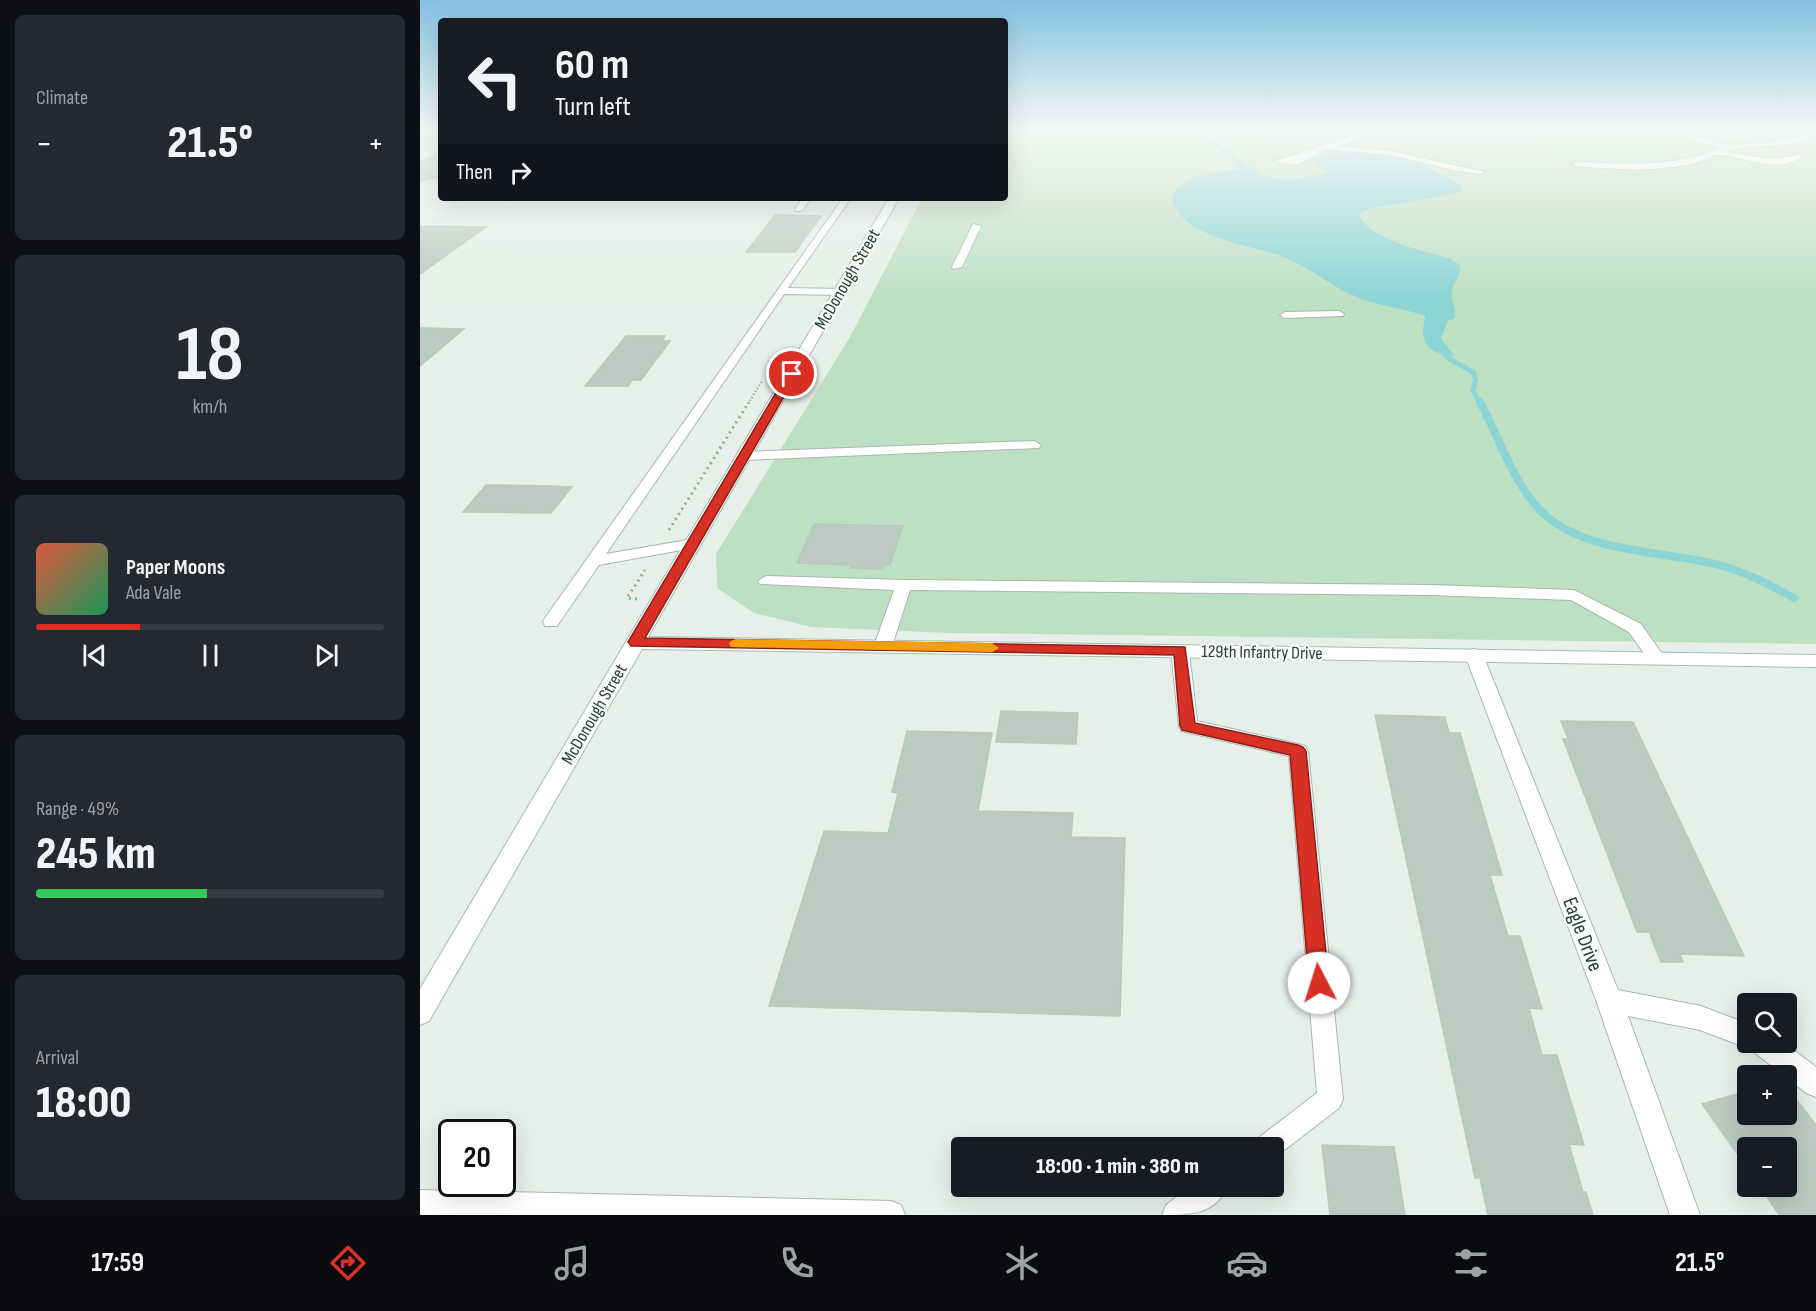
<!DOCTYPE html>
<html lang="en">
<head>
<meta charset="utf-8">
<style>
	:root { --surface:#171b24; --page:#242831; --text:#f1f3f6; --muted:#9ea1a6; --line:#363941; --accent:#d93025 }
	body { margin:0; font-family:"Sofia Sans Condensed",sans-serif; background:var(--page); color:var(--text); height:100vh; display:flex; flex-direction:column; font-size:22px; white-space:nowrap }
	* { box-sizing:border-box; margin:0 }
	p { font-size:20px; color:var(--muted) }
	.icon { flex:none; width:33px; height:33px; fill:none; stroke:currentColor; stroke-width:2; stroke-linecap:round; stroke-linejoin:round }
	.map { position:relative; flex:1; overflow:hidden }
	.sheet { display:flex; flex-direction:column; gap:15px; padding:15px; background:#0d0f14; width:420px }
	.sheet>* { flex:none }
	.top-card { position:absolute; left:18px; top:18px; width:570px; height:183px; border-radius:6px; box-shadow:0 6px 24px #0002; background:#171b24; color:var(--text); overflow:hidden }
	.controls { position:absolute; left:1317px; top:993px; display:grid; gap:12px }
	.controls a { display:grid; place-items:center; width:60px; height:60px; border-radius:6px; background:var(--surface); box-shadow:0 6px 24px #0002; font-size:30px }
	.speed { position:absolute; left:18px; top:1119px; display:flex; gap:12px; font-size:30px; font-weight:700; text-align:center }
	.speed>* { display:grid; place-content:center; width:78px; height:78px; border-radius:50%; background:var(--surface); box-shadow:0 6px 24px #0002; line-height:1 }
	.speed .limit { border:3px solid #111; border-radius:9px; background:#fff; color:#111 }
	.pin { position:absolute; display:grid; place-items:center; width:51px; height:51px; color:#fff; margin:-26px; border:3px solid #fff; border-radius:50%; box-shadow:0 2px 6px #0007 }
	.me { position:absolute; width:66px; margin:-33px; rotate:355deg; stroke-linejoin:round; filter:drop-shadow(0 0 4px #0008) }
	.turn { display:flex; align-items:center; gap:21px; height:126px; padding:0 18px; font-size:27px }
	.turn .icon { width:78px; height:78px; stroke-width:2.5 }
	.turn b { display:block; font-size:42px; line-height:51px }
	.then { display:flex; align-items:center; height:57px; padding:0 18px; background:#0003; gap:12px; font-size:22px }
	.big { font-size:45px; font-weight:800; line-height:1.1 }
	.sheet .card { flex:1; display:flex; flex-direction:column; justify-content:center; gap:9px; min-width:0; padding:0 21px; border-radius:9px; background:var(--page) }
	.sheet .dial { align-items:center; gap:0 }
	.dial b { font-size:78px; line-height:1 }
	.song { display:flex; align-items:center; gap:18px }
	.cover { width:72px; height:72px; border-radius:9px; background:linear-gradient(135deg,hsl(10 70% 55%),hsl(150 70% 35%)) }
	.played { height:6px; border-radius:3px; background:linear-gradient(90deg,var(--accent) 30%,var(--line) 30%) }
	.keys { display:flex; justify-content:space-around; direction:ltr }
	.heat { display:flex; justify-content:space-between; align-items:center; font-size:33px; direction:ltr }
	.charge { height:9px; border-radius:4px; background:linear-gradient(90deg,#34c759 49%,var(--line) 0) }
	.trip { position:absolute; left:531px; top:1137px; width:333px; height:60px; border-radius:6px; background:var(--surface); box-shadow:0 6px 24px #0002; font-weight:800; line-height:60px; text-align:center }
	.tab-bar { display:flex; height:96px; justify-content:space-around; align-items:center; background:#090b0e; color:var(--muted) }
	.tab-bar .icon { width:42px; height:42px }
	.tab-bar .selected { color:var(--accent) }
	.tab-bar b { font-size:27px; color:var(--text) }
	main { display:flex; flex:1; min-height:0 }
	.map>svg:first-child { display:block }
</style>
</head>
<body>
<main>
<section class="sheet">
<div class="card"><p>Climate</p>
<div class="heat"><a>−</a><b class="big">21.5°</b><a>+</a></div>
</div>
<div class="card dial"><b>18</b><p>km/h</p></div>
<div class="card">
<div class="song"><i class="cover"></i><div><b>Paper Moons</b><p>Ada Vale</p></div></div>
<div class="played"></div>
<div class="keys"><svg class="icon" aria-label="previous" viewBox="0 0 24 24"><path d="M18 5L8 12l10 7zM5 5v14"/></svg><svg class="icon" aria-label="pause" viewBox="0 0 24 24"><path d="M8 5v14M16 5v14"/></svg><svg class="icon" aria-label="next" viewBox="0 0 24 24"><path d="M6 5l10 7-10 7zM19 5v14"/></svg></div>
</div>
<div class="card"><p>Range · 49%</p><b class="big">245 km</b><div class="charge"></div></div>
<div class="card"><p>Arrival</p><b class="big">18:00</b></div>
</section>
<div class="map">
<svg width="1396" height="1215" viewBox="0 0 1396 1215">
	<rect width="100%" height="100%" fill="#e6efe9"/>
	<!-- green -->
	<path fill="#bee0c2" d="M585,130H1396V644L530,633L391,627L334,613L297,588L296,554L430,337L502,198H585Z"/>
	<!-- water -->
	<path fill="#8dd4d5" d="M776,130H781L831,169H839L841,175C853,182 896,179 907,171L897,164V159C941,141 1005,161 1042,187V191L1038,193L951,208L939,213C947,241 1006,251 1031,259L1040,265C1042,275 1032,282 1032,293C1031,302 1037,309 1035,318L1028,321L1021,338L1034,356C1018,354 1003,350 1003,331C1003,325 1005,321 1005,316C981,307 954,306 930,294C906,283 886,265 861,256C828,244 762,238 752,199C756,176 803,170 822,169Z"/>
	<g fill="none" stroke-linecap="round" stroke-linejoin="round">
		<!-- stream-far1 -->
		<path stroke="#8dd4d5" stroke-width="5" d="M1020,348L1028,358L1053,372L1056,380L1053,390L1060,404"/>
		<!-- stream -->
		<path stroke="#8dd4d5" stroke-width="8" d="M1060,402C1079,437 1092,480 1119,509C1161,554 1243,550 1299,565C1326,572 1350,585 1374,598"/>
	</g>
	<!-- building -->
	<path fill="#bbcac2" stroke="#b8c9bf" stroke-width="1.5" d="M21,156V177L0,181V160Z
		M355,215L401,216L375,252H326Z
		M0,226L66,227L0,274Z
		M0,328L44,329L0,366Z
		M206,336H245L242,341H250L221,380H212L208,386H165Z
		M66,485L130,486L152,487L131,513L43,512Z
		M394,524L483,526L470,565H464L462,569L430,568L431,565L377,563Z
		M581,711L658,713L656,744L576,742Z
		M955,715L1025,717L1029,733H1040L1082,875H1070L1088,936H1100L1122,1009L1109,1008L1122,1055H1137L1164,1145L1149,1144L1163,1192H1166L1173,1215H1068L1060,1178H1055Z
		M1141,721L1213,722L1324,956L1260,954L1263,962H1241L1229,932H1217L1143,739H1148Z
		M487,731L572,733L558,811L653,813L651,837L705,838L700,1016L349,1006L404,831L468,833L478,793L472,792Z
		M1366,1086L1396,1125V1215H1359L1340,1186H1366V1148H1328V1169L1282,1104L1328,1091V1114H1366Z
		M902,1145L974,1147L985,1215H910Z"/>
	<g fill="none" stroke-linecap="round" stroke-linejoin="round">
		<defs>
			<path id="lane" d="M756,130H789L759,134Z
				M936,130H944L931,142L917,146L971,151L1065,172L1061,174L1037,171L971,155L905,149L877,165L855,161L925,138Z
				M1250,130C1268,130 1283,140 1300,143C1330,148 1360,139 1389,135L1393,137C1369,151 1329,142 1304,152C1333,155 1351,163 1379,154L1383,156C1358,176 1325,156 1298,155C1293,155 1286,160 1281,161C1269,165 1256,167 1244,168C1215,172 1185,168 1156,166L1152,164L1156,162C1209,164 1251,168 1301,148L1276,141Z
				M383,198H391L382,211H376L375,209Z
				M423,198H431L368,288L420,289L425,292L420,295L364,294L186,554L273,539L281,544L278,547L179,565L137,626H125L123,622L125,618Z
				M553,224L561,226L542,267L533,269L532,267Z
				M919,311L924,314L923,316L865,318L860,315L865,312Z
				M614,441L621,445L619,448L324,460L317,456L324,452Z
				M346,576L484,580L1011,585L1154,590L1221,624L1245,658L1242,662H1230L1209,632L1151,600L1011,595L490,590L472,646L469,650H457L454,646L474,590L340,584L338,581Z
				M760,645L766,647L769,651L777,721L878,744L885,746L888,751L923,1099L919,1108L854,1158V1148H833L837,1139L897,1093L869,756L761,731L759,726L751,651L754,647Z
				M771,1186H808C795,1215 769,1215 742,1215L746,1205Z
				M0,1190L471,1201L481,1205L485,1215H0Z"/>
			<path id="street" d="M1054,649L1061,651L1063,655L1198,990L1281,1006L1328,1024V1042H1363L1396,1067V1097L1386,1093L1330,1049L1280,1030L1208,1016L1280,1215H1250L1176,1000L1045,655L1047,651Z"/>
			<path id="secondary" d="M469,198H479L228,637L1396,655V667L222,649L9,1021L0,1025V989Z"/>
		</defs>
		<!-- lane casing -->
		<use href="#lane" stroke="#a8b8af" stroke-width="2"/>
		<!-- street casing -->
		<use href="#street" stroke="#a8b8af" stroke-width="2"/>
		<!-- secondary casing -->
		<use href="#secondary" stroke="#a6beb2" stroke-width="2"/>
		<!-- path-far1 -->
		<path stroke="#85b39e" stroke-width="2" stroke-dasharray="1.5 2" stroke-linecap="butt" d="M328,404L342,381"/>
		<!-- path -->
		<path stroke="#85b39e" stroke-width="3" stroke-dasharray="2 4" stroke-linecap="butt" d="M249,530L329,402
			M217,599L207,598L225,570"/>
		<!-- lane -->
		<use href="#lane" fill="#fff" fill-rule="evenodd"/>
		<!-- street -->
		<use href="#street" fill="#fff" fill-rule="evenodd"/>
		<!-- secondary -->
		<use href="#secondary" fill="#fff" fill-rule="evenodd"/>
	</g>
	<!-- sky -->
	<linearGradient id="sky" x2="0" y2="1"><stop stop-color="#83c1e0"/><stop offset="0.43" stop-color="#f4f8f5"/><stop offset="1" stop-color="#f4f8f5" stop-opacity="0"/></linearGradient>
	<rect width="1396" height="300" fill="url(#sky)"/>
	<!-- route -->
	<path fill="#d93025" stroke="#8d1f18" stroke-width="1.5" d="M372,371L377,374L225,638L765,647L775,723L878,745L883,747L886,751L909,983L906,989L899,991L892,989L889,983L870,755L762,730L760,726L754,655L211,646L208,642L367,374Z"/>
	<!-- slow -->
	<path fill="#f59e0b" d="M316,639L572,643L579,648L572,652L311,647L309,644L311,641Z"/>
	<g text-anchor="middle" stroke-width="4.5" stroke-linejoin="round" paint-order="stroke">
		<!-- street labels -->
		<g font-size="18" fill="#234235" stroke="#f7fbf8">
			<text transform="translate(427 279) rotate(-60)" y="6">McDonough Street</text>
			<text transform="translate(842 652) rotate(1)" y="6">129th Infantry Drive</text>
			<text transform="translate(174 714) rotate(-60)" y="6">McDonough Street</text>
		</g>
		<!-- near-street labels -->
		<g font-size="21" fill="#234235" stroke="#f7fbf8">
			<text transform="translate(1163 934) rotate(69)" y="7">Eagle Drive</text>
		</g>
	</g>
</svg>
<div class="controls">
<a><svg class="icon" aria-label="search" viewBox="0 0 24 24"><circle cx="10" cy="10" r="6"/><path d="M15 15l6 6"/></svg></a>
<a>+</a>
<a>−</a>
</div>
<div class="speed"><div class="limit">20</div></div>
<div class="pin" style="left:372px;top:374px;background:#d93025"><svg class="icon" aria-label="arrive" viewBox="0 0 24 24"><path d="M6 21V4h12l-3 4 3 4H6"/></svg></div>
<svg class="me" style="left:899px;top:983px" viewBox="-20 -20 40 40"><circle r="19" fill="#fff"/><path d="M0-13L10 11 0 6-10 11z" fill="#d93025"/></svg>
<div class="trip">18:00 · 1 min · 380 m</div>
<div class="top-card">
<div class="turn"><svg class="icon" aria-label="left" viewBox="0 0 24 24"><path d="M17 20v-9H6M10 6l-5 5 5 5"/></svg><div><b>60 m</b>Turn left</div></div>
<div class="then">Then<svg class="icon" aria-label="right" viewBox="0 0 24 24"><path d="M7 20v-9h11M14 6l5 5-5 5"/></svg></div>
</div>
</div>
</main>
<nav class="tab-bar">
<b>17:59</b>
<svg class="icon selected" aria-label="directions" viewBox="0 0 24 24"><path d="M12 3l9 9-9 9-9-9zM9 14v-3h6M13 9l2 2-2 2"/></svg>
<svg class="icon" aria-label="music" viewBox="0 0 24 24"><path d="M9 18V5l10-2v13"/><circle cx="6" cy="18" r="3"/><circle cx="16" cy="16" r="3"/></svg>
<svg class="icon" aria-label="phone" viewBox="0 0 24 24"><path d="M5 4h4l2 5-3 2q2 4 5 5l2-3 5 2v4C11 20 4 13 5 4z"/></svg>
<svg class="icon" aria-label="climate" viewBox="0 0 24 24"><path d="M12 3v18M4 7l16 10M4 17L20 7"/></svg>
<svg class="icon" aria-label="car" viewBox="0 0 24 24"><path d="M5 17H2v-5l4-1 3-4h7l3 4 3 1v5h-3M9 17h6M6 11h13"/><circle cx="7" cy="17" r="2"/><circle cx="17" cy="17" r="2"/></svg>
<svg class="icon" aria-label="filters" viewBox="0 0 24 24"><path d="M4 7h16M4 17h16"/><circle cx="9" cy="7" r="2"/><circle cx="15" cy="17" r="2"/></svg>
<b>21.5°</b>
</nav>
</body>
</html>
